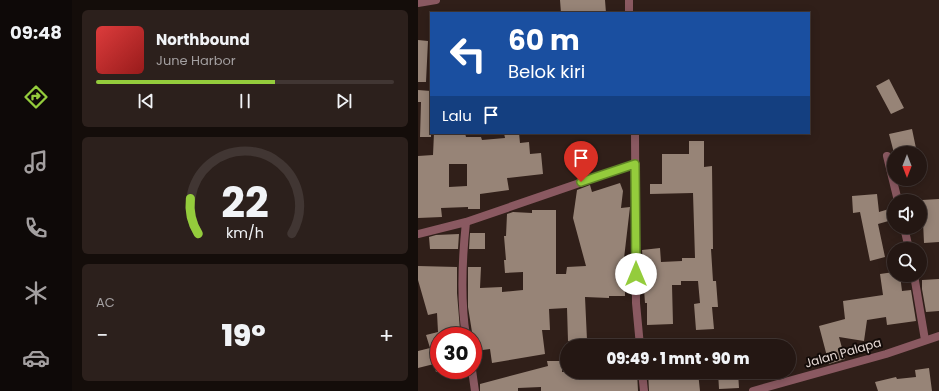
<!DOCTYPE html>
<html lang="id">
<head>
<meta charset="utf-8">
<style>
	:root { --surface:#241713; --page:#2c201c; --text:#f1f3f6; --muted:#a39fa0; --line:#413633; --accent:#94cc3c }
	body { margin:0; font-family:Poppins,sans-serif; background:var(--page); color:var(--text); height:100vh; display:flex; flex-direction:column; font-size:15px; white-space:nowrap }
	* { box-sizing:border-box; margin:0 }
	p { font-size:13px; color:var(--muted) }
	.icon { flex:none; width:22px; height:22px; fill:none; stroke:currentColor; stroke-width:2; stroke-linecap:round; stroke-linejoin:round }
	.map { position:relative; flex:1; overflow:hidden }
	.side { display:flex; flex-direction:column; gap:10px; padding:10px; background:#140d0a; width:346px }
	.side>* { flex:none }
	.hud { position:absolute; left:12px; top:12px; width:380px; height:122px; border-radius:0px; box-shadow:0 2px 10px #0003,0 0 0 1px var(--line); background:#1a4fa0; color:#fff; overflow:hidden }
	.needle { width:26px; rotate:180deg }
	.controls { position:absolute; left:469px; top:146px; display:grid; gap:8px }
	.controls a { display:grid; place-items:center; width:40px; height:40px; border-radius:50%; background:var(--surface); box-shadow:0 2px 10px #0003,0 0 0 1px var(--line); font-size:20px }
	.speed { position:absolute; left:12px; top:327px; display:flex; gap:8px; font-size:20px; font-weight:700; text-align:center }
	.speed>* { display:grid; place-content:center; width:52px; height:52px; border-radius:50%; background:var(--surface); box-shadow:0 2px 10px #0003,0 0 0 1px var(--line); line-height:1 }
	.speed .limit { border:6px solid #d22; background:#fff; color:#111 }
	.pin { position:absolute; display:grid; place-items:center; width:34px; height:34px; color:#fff; margin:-41px -17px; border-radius:50% 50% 50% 0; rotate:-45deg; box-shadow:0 0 4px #0007 }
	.pin .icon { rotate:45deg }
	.me { position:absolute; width:44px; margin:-22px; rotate:0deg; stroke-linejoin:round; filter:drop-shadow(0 0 3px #0008) }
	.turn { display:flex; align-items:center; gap:14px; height:84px; padding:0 12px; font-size:18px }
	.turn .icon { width:52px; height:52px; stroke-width:2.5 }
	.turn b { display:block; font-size:28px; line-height:34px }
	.then { display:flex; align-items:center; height:38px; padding:0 12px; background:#0003; gap:8px; font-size:15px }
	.big { font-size:30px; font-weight:800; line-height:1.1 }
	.side .tile { flex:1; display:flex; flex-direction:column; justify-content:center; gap:6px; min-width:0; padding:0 14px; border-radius:6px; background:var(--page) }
	.side .dial { align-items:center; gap:0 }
	.dial svg { height:104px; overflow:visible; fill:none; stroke:var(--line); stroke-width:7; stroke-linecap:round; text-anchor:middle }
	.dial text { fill:var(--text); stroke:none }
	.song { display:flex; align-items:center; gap:12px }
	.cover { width:48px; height:48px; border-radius:6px; background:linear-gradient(135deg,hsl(0 70% 55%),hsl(0 70% 35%)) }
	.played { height:4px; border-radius:2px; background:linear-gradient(90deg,var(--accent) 60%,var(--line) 60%) }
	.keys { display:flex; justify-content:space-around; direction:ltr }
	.heat { display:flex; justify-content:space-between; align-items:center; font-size:22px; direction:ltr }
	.trip { position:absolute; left:142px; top:339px; width:236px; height:40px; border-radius:20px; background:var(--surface); box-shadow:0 2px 10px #0003,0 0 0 1px var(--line); font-weight:800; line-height:40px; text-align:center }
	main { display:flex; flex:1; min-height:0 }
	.tab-bar { display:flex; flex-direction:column; width:72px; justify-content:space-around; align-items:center; background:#0e0908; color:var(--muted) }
	.tab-bar .icon { width:28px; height:28px }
	.tab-bar .active { color:var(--accent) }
	.tab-bar b { font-size:18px; color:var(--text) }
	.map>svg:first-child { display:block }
</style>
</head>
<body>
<main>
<nav class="tab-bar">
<b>09:48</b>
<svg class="icon active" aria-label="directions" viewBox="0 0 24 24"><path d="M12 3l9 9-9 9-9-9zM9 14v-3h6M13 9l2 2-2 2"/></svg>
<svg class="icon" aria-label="music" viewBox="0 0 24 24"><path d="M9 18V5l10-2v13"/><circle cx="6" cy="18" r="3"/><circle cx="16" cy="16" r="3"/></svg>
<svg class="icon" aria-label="phone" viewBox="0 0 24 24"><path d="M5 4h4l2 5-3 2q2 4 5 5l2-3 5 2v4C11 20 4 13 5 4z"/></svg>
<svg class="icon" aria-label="climate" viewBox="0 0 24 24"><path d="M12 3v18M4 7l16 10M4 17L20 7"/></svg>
<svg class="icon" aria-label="car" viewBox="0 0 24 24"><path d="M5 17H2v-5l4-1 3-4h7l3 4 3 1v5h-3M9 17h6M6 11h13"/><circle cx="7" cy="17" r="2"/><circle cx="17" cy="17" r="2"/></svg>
</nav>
<section class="side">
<div class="tile">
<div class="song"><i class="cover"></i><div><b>Northbound</b><p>June Harbor</p></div></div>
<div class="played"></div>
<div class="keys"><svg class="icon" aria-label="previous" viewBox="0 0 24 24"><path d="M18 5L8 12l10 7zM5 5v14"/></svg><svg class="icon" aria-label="pause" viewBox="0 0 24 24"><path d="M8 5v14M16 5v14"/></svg><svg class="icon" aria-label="next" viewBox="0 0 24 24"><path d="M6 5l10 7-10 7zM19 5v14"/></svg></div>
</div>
<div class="tile dial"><svg viewBox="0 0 100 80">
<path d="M14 69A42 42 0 1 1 86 69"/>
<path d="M14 69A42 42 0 0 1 8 42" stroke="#94cc3c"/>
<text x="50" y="56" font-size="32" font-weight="700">22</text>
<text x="50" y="72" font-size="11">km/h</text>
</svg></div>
<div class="tile"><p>AC</p>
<div class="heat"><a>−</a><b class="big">19°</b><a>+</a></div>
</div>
</section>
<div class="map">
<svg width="521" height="391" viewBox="0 0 521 391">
	<rect width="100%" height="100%" fill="#301f19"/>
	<!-- building -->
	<path fill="#978477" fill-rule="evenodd" d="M142,0H187L188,13H143Z
		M0,40L10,41L8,82H0Z
		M471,79L486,108L473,114L458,86Z
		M0,90L13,91V137H2L3,102H0Z
		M494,129L499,153H476L471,134Z
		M16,133H47L48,137H63L64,140L87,138L86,133H101L102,143L111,142L112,154L123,153L125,174L89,178L91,190L62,194V209H50V207L23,208L24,217L0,218V156L15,155ZM31,164H49V186L31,187Z
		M271,141H286V167L294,166L295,249H293L295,281H298L300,307H294L296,329L278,330L276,304L282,303L280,281H263V285H254L255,324L229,325V303H227L226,289H227L224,250L242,248L243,262L264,261V258H277L275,193L232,194V184H244V154H271Z
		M202,183L205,191L203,208L212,207L205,267H207V296H191V298L167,297L169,340L150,341L149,308L131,309L132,330H124L127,354L74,363L72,349L57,351L50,307V267H63L62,288L84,287V292L105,290V272L87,273L86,260H88L86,236H88L89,214L95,212L114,213V210H138V274H148L149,267L168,266L155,218L159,190L172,185L174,192Z
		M459,194L461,212L471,209L474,220L460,224L467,257L452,261L442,212L435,213L434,196Z
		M521,199V242L506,243L504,200Z
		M52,233H67V249H51Z
		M41,234L40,249H12L11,237L18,235Z
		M0,266L39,267V293L42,330H31L33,336H21V372H18L16,364L0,368V351L12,348L8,335L20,332L19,313L10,315L0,280Z
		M476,272V275H482L484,291L493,290L498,321L469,325L468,317L449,320L446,341L421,337L427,359L411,364L401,326L427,319L425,301L465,295L462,274Z
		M521,279V311L508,312L504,289V280Z
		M129,361H144V372H175V377H196L195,372H219L220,391H123V387L100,388V391H62V384L130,366Z
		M511,368L514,391H460L457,382L478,377L479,379L498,377L497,370Z
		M230,372H280L282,391H231Z
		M300,372H320L321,388L301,389Z"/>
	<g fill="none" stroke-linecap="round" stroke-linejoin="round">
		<!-- minor -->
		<path stroke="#8a5961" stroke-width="8" d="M0,3L18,0
			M211,13V0
			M217,133L218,303L222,346
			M469,156L480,201
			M48,222C44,260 42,298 48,336
			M486,227L491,249
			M0,234L48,222L217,164
			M496,275L507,340
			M54,370L57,391
			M224,372L226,391
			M335,391L468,354L521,336"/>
	</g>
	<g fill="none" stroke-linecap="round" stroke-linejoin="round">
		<defs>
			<path id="route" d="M163,182L217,164L218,274"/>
		</defs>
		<!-- route casing -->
		<use href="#route" stroke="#608527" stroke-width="10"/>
		<!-- route -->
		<use href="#route" stroke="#94cc3c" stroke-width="7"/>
	</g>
	<g text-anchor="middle" stroke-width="4" stroke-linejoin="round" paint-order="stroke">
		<!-- street labels -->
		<g font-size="12" fill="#e6d9d5" stroke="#130b08">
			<text transform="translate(425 353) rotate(-16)" y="4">Jalan Palapa</text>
		</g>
	</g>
</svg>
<div class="controls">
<a><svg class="needle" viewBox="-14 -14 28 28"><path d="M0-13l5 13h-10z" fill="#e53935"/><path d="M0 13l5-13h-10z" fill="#a39fa0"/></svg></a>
<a><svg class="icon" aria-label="sound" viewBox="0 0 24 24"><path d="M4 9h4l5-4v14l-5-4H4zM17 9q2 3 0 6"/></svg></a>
<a><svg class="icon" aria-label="search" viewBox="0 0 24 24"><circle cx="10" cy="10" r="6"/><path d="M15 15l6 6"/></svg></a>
</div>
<div class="speed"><div class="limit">30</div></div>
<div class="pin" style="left:163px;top:182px;background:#d93025"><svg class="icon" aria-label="arrive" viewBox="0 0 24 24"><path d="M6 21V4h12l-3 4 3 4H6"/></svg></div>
<svg class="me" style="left:218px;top:274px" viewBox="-20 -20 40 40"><circle r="19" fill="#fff"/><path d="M0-13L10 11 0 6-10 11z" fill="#94cc3c"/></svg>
<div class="trip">09:49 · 1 mnt · 90 m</div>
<div class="hud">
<div class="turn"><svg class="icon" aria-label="left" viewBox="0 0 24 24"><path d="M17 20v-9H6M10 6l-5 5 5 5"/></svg><div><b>60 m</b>Belok kiri</div></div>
<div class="then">Lalu<svg class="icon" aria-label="arrive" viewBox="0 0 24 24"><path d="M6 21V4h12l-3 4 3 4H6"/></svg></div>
</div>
</div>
</main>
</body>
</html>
